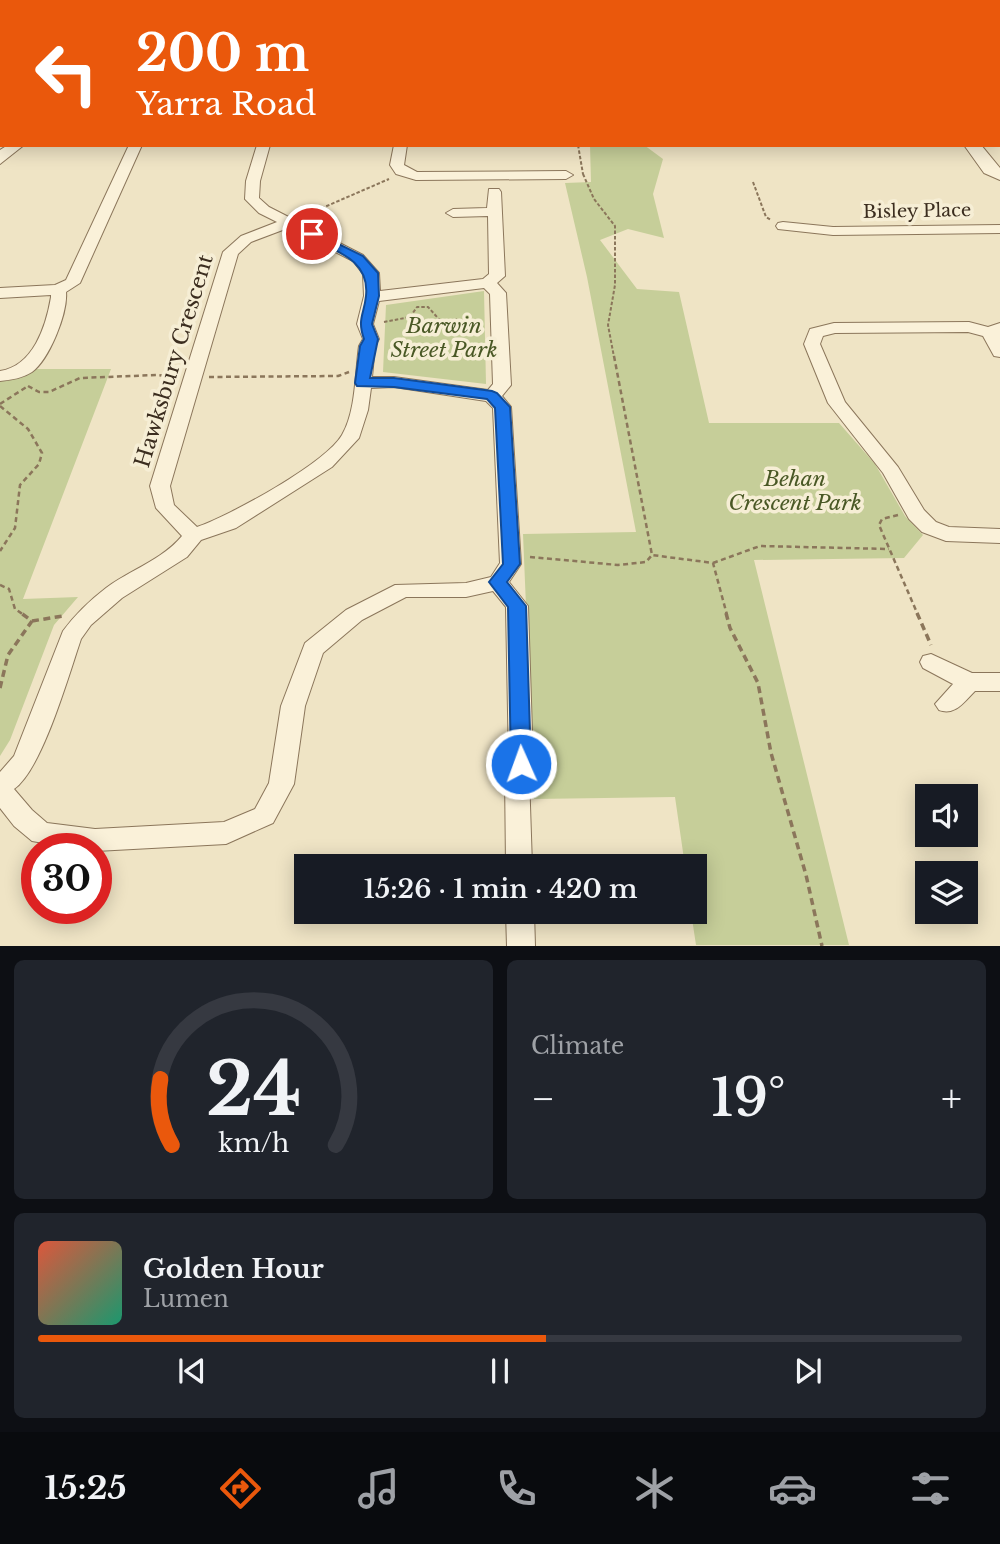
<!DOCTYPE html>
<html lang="en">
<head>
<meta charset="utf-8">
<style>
	:root { --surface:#171b24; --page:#20242c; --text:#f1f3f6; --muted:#9ea1a6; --line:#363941; --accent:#ea580c }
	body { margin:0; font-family:"Libre Baskerville",serif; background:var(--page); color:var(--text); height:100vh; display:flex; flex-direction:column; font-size:26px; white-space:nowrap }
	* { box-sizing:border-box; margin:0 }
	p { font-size:23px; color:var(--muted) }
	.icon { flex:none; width:38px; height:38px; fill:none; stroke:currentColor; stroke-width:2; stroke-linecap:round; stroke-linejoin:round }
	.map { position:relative; height:946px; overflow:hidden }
	.panel { display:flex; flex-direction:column; gap:14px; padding:14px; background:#0d0f14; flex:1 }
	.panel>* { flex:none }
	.hud { position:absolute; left:0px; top:0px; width:1001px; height:147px; box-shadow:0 4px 18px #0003; background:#ea580c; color:#fff; overflow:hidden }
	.controls { position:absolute; left:915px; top:784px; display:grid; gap:14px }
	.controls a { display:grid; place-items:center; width:63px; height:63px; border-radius:0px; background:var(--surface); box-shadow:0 4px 18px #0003; font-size:35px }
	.speed { position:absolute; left:21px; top:833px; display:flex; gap:14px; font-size:35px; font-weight:700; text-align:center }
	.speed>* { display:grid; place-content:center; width:91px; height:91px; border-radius:50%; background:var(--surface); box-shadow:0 4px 18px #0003; line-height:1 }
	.speed .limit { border:10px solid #d22; background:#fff; color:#111 }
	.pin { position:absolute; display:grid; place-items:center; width:60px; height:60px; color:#fff; margin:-30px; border:4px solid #fff; border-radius:50%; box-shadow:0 2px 7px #0007 }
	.me { position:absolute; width:77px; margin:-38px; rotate:358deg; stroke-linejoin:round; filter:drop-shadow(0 0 5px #0008) }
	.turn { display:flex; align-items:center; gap:24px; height:147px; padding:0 21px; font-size:32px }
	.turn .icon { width:91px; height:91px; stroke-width:2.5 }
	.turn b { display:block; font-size:49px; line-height:60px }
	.big { font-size:52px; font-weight:600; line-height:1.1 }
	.panel .widget { flex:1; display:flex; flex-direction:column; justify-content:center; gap:10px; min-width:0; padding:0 24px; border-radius:10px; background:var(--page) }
	.panel .dial { align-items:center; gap:0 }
	.dial svg { height:182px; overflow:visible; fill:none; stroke:var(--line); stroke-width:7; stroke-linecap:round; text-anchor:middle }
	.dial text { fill:var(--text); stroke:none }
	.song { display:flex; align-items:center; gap:21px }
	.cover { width:84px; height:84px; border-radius:10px; background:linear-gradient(135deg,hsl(10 70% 55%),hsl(160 70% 35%)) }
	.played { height:7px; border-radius:4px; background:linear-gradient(90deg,var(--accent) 55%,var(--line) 55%) }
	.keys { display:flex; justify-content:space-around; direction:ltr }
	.heat { display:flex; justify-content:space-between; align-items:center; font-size:38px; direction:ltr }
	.panel .tiles { flex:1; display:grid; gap:14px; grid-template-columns:1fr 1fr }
	.widget:last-child { grid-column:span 2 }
	.trip { position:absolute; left:294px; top:854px; width:413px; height:70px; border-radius:0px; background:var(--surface); box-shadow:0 4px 18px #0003; font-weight:600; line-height:70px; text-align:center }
	.tabs { display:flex; height:112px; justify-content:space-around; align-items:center; background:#090b0e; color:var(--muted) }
	.tabs .icon { width:49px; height:49px }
	.tabs .on { color:var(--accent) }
	.tabs b { font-size:32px; color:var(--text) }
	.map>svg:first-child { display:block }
</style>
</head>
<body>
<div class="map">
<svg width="1000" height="946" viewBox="0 0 1000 946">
	<rect width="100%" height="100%" fill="#efe4c5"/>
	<!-- green -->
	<path fill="#c6ce99" d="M590,145H644L663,159L653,194L664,238L628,229L600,240L637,289L679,292L709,423H839L875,464L905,516L923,535L904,558L754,560L849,945H696L691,912H695V866H685L675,797L534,799L523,534L636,532L587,277L565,183L591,182Z
		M484,291L486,384L383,372L386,305Z
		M33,369H111L23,599L78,597L54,625L10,740L0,756V381L24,376Z"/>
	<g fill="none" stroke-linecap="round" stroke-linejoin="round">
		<defs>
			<path id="minor" d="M1,0H11V2L2,3Z
				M308,0H318V2H308Z
				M354,0H364V2H354Z
				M999,78H1000V86H999Z
				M0,87H2V95H0Z
				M0,104H2V112H0Z
				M8,145H24L0,164V150Z
				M129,145H142L80,283L66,292C68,313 49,360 32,372C23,378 11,380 0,381V371C33,366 46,327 51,297V295L0,298V288L55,285L66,280Z
				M257,145H270L260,181L259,198L269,207L363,255L379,273L380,291L483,279L489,274L488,216L453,217L446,213L453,209L487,208L489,189H499L501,192L505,276L497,283L506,293L511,385L502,396L511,407L521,564L509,582L528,606L533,764L529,775L532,866H506L505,775L509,764L506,607L493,591L466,597H406L362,620L323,653L305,706L294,784L273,823L226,844L96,851V849H78L32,841L14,826L0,808V772L14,756L63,631C75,615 89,601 106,588C130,570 162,560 182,536L156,508L150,486L223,252L241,236L277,222L259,213L245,199L246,181ZM288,228L353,261L363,274L364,296L357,324L363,339L359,346C355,374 356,411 342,435C325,464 229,516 197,527L174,505L170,486L238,254L251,242ZM484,288L490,294L493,384L488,390L394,377H372L375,346L379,339L373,324L379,301ZM394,387L486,401L493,408L500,563L491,577L466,583L395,585L346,610L305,643L281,706L269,783L255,809L224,822L95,829L47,823L32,810L14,789C42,770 69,674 81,639L91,625L122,598L187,557L201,540L236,528L332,467L359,438L368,410L371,388Z
				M394,145H407L404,165L417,172L566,171L573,175L566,179L416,180L396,174L390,165Z
				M783,222L833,227L1000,225V233L833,235L778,229L776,226L778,223Z
				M969,322L988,327L1000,323V357L994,356L983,336L968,332L835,333L823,336L820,344L845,402L898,467L924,510L936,522L949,527L1000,529V543L946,541L922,532L909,519L883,473L828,403L804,344L810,329L834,323Z
				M931,654L972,673H1000V691H975C964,702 955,716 939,710L935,704L953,684L923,668L920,662L923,656Z
				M506,912H534L535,946H507Z"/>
			<path id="tertiary" d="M858,0H872V2H859Z
				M964,145H981L1000,168V180L984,173Z"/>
			<path id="secondary" d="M183,0H202L182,2Z
				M0,51H2V61H0Z"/>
		</defs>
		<!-- minor casing -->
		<use href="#minor" stroke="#8b765b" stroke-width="2"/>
		<!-- tertiary casing -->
		<use href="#tertiary" stroke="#8b765b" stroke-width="2"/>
		<!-- secondary casing -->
		<use href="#secondary" stroke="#6d573e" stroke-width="2"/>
		<!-- path-far2 -->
		<path stroke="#8b765b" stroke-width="2" stroke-dasharray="3.5 2" stroke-linecap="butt" d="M578,145L583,174
			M583,174L594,199L615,226V285L608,325L614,357
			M753,182L766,217L771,220
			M306,215L389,179
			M410,317L417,307H428L446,327L458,330L482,329
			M384,322L410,317L436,324L459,319"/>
		<!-- path-far1 -->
		<path stroke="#8b765b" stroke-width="2.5" stroke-dasharray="5 3.5" stroke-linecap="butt" d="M614,356L652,555L713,563L727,615
			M209,377L338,376L349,372
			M28,386L39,392H49L80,378L157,375L177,377
			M0,404L28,386
			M0,406L28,429L42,453L39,464L20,485L15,528L0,551
			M898,515L882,519L879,525L918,615
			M530,557L618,565L646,562L652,555
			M713,563L760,546L889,549
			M0,585L9,589L15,609L24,615"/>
		<!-- path -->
		<path stroke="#8b765b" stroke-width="3.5" stroke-dasharray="7 4.5" stroke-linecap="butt" d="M726,613L730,628L758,683L771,753L806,875L822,946
			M917,613L931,645
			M32,621L63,616
			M0,688L8,655L32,621L21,613"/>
		<!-- minor -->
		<use href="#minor" fill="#faf1d9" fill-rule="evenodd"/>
		<!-- tertiary -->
		<use href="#tertiary" fill="#faf1d9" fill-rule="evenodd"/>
		<!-- secondary -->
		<use href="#secondary" fill="#faf1d9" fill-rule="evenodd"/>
	</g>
	<!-- route -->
	<path fill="#1a73e8" stroke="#114b97" stroke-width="2" d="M312,231L363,256L378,273L379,296L372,324L378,339L370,378H394L492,391L497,393L510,407L520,564L507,582L526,606L531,764L528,770L521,773L514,770L511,764L508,607L489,582L503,564L495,408L487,399L394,387L357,386L355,383L360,346L364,339C357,319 364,315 366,296C370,259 335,251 308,237V232Z"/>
	<g text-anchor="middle" stroke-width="7" stroke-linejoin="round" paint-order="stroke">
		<!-- far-street labels -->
		<g font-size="18" fill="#3b2d1f" stroke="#f6eed5">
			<text transform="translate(917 211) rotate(-1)" y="6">Bisley Place</text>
		</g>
		<!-- park labels -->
		<g font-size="21" font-style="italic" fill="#495825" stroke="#f6eed5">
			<text x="444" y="333">Barwin<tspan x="444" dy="24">Street Park</tspan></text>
			<text x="795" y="486">Behan<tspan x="795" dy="24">Crescent Park</tspan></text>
		</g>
		<!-- street labels -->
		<g font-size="21" fill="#3b2d1f" stroke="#f6eed5">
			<text transform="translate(174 361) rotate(-73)" y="7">Hawksbury Crescent</text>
		</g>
	</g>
</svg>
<div class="controls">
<a><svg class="icon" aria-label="sound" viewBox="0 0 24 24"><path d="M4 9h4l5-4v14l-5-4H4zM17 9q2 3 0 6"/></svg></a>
<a><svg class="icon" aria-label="layers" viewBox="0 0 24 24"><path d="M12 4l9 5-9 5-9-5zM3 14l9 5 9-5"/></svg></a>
</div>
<div class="speed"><div class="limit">30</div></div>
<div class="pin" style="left:312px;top:234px;background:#d93025"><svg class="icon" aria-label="arrive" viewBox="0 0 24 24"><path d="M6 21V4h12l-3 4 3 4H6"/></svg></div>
<svg class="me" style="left:521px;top:764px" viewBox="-20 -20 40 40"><circle r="17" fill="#1a73e8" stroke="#fff" stroke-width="3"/><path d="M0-11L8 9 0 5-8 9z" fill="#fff"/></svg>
<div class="trip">15:26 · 1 min · 420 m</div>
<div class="hud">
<div class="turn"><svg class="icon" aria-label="left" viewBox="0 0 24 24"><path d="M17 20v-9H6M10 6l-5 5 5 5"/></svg><div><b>200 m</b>Yarra Road</div></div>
</div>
</div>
<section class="panel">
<div class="tiles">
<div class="widget dial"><svg viewBox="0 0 100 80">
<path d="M14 69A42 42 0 1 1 86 69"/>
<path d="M14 69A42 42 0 0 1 9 40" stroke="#ea580c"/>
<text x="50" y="56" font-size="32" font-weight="700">24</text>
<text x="50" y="72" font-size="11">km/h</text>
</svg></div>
<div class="widget"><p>Climate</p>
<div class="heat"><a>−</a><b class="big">19°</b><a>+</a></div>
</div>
<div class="widget">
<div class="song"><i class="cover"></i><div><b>Golden Hour</b><p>Lumen</p></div></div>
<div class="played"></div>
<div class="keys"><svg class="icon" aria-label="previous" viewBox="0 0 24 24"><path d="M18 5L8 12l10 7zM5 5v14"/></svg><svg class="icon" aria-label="pause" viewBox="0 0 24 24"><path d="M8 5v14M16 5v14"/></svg><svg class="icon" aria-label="next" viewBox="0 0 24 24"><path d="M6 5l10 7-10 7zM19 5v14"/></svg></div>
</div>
</div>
</section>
<nav class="tabs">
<b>15:25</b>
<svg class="icon on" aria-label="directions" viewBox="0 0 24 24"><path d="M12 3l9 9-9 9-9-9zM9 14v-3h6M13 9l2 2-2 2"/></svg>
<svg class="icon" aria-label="music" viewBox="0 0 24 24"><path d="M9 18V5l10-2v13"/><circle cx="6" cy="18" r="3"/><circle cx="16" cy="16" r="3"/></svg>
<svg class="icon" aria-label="phone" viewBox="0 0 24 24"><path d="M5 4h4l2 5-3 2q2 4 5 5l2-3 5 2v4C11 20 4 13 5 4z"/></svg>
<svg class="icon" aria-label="climate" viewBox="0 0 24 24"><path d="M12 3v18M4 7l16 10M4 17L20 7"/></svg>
<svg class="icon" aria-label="car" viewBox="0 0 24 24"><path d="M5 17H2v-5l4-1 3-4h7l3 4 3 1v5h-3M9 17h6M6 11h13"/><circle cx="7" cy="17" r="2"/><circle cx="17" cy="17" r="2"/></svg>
<svg class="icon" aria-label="filters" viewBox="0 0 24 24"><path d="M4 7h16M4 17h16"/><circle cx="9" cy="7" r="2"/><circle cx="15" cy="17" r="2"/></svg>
</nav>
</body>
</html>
